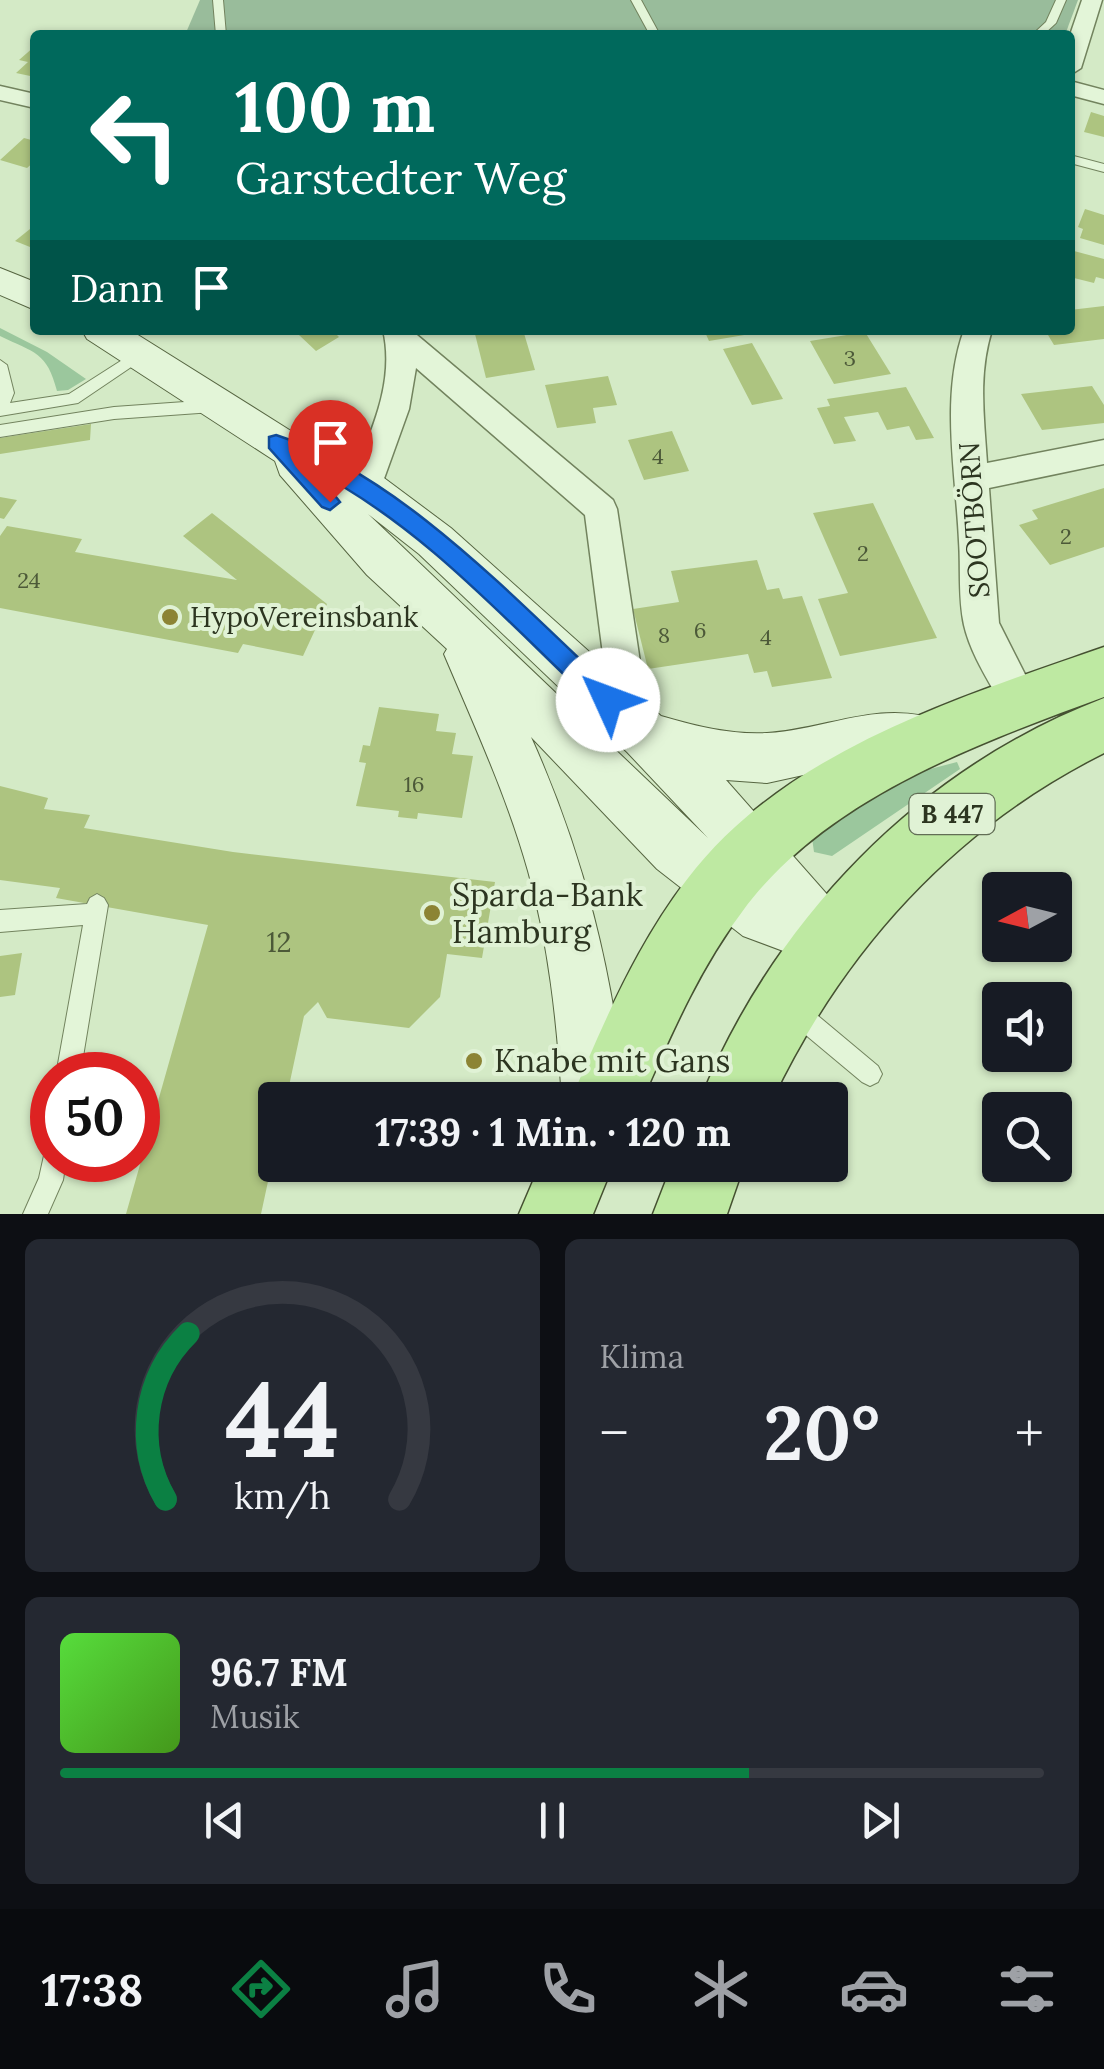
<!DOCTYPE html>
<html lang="de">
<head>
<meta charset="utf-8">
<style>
	:root { --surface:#171b24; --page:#242831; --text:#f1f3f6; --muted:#9ea1a6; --line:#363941; --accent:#0b8043 }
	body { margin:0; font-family:Lora,serif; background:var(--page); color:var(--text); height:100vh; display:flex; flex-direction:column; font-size:38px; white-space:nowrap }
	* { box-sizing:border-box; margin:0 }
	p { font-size:32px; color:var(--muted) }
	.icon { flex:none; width:55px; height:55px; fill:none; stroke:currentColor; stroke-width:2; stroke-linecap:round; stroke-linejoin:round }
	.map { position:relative; height:1214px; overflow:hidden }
	.side { display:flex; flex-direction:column; gap:25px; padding:25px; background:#0d0f14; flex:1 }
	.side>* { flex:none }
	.top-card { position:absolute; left:30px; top:30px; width:1045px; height:305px; border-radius:10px; box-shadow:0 2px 8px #0004; background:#00695c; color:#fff; overflow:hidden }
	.needle { width:65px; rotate:263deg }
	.controls { position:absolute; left:982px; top:872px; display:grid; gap:20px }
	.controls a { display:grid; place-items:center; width:90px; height:90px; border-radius:10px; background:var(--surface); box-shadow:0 2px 8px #0004; font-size:50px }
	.speed { position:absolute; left:30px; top:1052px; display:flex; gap:20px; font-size:50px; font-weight:700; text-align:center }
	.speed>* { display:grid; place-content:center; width:130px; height:130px; border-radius:50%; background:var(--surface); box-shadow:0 2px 8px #0004; line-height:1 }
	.speed .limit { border:15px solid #d22; background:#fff; color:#111 }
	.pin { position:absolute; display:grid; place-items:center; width:85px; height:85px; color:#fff; margin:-102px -42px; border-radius:50% 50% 50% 0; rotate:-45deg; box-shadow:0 0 10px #0007 }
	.pin .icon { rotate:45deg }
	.me { position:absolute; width:110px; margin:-55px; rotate:313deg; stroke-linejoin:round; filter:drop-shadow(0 0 8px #0008) }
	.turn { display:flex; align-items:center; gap:35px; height:210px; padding:0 40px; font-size:45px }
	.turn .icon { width:130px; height:130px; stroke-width:2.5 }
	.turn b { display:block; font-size:70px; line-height:85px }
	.then { display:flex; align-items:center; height:95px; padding:0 40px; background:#0003; gap:20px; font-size:38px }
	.big { font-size:75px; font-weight:800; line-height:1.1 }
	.side .tile { flex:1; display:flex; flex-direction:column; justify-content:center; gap:15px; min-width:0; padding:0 35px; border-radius:15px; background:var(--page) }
	.side .dial { align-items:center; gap:0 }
	.dial svg { height:260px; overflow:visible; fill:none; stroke:var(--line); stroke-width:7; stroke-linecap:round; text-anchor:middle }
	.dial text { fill:var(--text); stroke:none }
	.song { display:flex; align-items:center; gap:30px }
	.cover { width:120px; height:120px; border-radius:15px; background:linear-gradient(135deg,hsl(110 70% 55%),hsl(100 70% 35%)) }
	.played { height:10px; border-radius:5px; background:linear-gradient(90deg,var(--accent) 70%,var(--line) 70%) }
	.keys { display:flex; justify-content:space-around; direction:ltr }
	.heat { display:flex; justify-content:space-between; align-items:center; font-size:55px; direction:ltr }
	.side .tiles { flex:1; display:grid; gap:25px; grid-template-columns:1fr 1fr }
	.tile:last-child { grid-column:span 2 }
	.trip { position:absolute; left:258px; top:1082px; width:590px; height:100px; border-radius:10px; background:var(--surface); box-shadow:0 2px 8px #0004; font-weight:800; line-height:100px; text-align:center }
	.menu { display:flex; height:160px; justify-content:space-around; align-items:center; background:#090b0e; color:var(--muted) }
	.menu .icon { width:70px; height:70px }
	.menu .selected { color:var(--accent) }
	.menu b { font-size:45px; color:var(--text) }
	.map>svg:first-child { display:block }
</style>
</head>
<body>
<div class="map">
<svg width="1104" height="1214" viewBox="0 0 1104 1214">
	<rect width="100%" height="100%" fill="#d4eac6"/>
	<!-- green -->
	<path fill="#9bc79d" d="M0,328L47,352L86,379L68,390L57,391C47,352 35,353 0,336Z
		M957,762L960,769L832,856L814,852L812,838L911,774Z"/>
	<!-- cemetery -->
	<path fill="#99bc9b" d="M200,0H1078L1065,35H185Z"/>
	<!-- building -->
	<path fill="#adc480" d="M35,46V77L16,73L28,62L19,60Z
		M1091,112L1104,116V137L1084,132Z
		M24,138L35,141V161L27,168L0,160Z
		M1085,209L1104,215V245L1080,238L1083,229L1078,227Z
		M35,225V249L15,241Z
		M1074,251L1104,259V279L1096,277L1094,283L1070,277Z
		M1104,306V339L1054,345L1045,330H1070V310Z
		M308,330H340L335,333L339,337L316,351L299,335Z
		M474,330H523L535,370L486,378Z
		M704,330H762V332L709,341Z
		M865,332L891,374L834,384L810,341Z
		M752,343L783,399L752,405L723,349Z
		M608,376L617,405L593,408L596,423L557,428L545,385Z
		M1092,386L1104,405V423L1042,430L1021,394Z
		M906,387L934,438L916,440L909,426L887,430L878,412L844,417L856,441L834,444L817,408L830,406L827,399Z
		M91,424L90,440L0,454V438Z
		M672,431L689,471L644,480L628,440Z
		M1104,488V547L1050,565L1019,525L1038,519L1032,510Z
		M0,497L17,500L4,519L0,518Z
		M873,503L937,638L840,656L818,599L848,593L813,513Z
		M212,513L327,604L303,656L243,644L238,653L0,608V536L7,526L82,539L75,552L237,580L183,536Z
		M757,560L767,590L779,588L783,599L802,596L832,678L772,687L767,671L754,673L748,654L648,669L633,609L679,602L671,571Z
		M379,707L439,714L436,731L456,733L452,754L473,756L462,818L418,813L417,819L398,817L399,811L356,806L366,763L359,762L363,745L370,746Z
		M0,786L48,798L44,809L90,815L84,828L233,852L495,882L482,958L447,954L440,997L409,1028L327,1018L318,1002L304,1016L286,1100H275V1149L261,1214H126L208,925L56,898L60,888L0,880Z
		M22,953L15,995L0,997V956Z"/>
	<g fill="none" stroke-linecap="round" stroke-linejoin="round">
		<defs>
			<path id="service" d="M213,0H223L226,35H216Z
				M631,0H641L660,35H650Z
				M1056,0H1066L1056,23L1043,35H1032L1046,22Z
				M1070,155L1104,164V172L1070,163Z
				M141,348L146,349V357L78,403L0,416V360L7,365L14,393L10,403L69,394Z
				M213,400L221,406L213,412L114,419L0,437V425L114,407Z
				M97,894L104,898L108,905L80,1075H56L83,925L0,932V910L87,904L90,898Z
				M797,1002L805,1005L878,1066L882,1074L878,1082L870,1086L862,1082L789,1021L786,1013L789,1005Z
				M52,1149V1160H66L63,1180L48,1214H23L39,1178L45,1151Z"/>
			<path id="minor" d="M1082,0H1102L1081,68L1070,75V35Z
				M1070,81L1104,90V104L1070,95Z
				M0,86L35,94V108L0,100Z
				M383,330H411L613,500L617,509L640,662L621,713L608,718L595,713L589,701L604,662L585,515L416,368L409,409L381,487L376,496L365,500L354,496L349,487C368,437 396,385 383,330Z
				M964,330H992C978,374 984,417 987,463L1104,440V464L989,488L999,623L1039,702L1033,714L1020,719L1007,714C992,686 971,656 964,625C958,598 961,568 959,541C956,473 940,396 964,330Z"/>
			<path id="secondary" d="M0,268L35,282V310L0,295Z
				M82,330H130L291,431L380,475L451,528L661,716C695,726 731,735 767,733C831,729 882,697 948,723L956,740L948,757L930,764L872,760L767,783L726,780L847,917L855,938L847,959L826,967L743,936L657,869L531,737C584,855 613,972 626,1100H562C557,1023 549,945 528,871C507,796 474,725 444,654L447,649L367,575L280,475L275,461L87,339ZM368,514L419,554L627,752L708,838Z"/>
			<path id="primary" d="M1104,647V697C977,744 825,798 742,912C699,969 671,1035 642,1100H571C610,1006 658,896 735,827C836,735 978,691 1104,647Z
				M1104,698V753C954,828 844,949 772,1100H700C776,917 919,769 1104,698Z
				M540,1165H613L593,1214H519Z
				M672,1165H744L727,1214H653Z"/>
		</defs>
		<!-- service casing -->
		<use href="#service" stroke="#72835e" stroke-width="2"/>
		<!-- minor casing -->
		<use href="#minor" stroke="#72835e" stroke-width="3"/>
		<!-- secondary casing -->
		<use href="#secondary" stroke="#566541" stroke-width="2"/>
		<!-- primary casing -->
		<use href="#primary" stroke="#455131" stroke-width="3"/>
		<!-- service -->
		<use href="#service" fill="#e3f5d8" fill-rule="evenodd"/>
		<!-- minor -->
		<use href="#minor" fill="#e3f5d8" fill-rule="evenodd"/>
		<!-- secondary -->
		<use href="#secondary" fill="#e3f5d8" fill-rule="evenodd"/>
		<!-- primary -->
		<use href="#primary" fill="#bee9a2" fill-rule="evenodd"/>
	</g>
	<!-- route -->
	<path fill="#1a73e8" stroke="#114b97" stroke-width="2.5" d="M276,435C402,475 520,605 616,693L620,700L616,708L608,712L599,708C510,625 424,527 315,471L340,502L330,510L322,507L269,448V437Z"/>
	<!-- markers -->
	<g fill="#8c8434" stroke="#e0f2d5" stroke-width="4">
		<circle cx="170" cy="617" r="10"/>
		<circle cx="432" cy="913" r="10"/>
		<circle cx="474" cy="1061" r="10"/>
	</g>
	<g text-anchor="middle" stroke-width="8" stroke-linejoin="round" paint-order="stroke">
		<!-- number labels -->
		<g font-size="22" fill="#4c5938">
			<text x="850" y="366">3</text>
			<text x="658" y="464">4</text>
			<text x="1066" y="544">2</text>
			<text x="863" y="561">2</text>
			<text x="29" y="588">24</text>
			<text x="700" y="638">6</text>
			<text x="664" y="643">8</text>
			<text x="766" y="645">4</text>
			<text x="414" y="792">16</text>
		</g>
		<!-- shield labels -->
		<rect fill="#e0f2d5" stroke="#626e56" stroke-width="2.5" x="909.5" y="794" width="85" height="40" rx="8"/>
		<g font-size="25" font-weight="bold" fill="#2c3520">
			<text x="952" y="823">B 447</text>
		</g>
		<!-- street labels -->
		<g font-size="28" fill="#2c3520" stroke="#e0f2d5">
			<text transform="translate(974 520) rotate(-94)" y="10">SOOTBÖRN</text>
		</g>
		<!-- poi labels -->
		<g font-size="28" fill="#2c3520" stroke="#e0f2d5" text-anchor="start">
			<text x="190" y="627">HypoVereinsbank</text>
		</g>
		<!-- near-number labels -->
		<g font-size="28" fill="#4c5938">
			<text x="279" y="952">12</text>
		</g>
		<!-- near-poi labels -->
		<g font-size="32" fill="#2c3520" stroke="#e0f2d5" text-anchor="start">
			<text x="452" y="906">Sparda-Bank<tspan x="452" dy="37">Hamburg</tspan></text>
			<text x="494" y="1072">Knabe mit Gans</text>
		</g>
	</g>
</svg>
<div class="controls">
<a><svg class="needle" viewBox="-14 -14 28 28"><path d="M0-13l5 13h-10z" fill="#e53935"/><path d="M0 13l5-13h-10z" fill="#9ea1a6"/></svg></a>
<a><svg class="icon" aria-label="sound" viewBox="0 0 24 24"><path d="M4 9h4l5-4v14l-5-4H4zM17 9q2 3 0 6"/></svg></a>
<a><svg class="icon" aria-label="search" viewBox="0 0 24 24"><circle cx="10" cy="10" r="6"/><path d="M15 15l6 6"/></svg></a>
</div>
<div class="speed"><div class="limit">50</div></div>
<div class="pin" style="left:330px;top:502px;background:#d93025"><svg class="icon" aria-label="arrive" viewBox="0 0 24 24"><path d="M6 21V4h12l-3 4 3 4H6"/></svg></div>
<svg class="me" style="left:608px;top:700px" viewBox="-20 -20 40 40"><circle r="19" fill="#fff"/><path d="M0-13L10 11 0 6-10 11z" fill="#1a73e8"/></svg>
<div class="trip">17:39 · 1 Min. · 120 m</div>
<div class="top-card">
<div class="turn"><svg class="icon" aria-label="left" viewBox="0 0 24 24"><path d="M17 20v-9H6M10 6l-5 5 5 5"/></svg><div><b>100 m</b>Garstedter Weg</div></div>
<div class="then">Dann<svg class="icon" aria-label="arrive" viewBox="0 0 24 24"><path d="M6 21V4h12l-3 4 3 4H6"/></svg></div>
</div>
</div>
<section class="side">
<div class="tiles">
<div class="tile dial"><svg viewBox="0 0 100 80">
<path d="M14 69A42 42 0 1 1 86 69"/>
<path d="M14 69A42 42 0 0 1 21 18" stroke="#0b8043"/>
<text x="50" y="56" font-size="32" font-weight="700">44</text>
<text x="50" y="72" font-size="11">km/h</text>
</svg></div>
<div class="tile"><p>Klima</p>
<div class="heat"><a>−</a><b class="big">20°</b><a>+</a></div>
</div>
<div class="tile">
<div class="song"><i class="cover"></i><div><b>96.7 FM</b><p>Musik</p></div></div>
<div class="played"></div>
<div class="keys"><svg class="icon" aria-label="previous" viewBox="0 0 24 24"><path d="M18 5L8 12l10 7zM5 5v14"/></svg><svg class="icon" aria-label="pause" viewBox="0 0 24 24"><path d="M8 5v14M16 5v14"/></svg><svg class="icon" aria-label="next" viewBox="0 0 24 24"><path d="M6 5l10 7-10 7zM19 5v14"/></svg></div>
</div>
</div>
</section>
<nav class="menu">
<b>17:38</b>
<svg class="icon selected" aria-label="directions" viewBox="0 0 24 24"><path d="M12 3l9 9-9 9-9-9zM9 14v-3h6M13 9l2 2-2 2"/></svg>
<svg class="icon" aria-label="music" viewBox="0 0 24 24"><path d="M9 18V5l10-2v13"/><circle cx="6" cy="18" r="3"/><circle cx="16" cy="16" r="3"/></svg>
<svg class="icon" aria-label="phone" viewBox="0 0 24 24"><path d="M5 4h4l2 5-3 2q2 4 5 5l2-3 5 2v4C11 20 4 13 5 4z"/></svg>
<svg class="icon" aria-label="climate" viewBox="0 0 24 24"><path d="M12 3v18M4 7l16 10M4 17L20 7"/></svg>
<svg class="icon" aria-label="car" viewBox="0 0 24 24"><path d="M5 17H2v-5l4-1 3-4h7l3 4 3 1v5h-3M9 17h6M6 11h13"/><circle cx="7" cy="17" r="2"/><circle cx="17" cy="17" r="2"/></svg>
<svg class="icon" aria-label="filters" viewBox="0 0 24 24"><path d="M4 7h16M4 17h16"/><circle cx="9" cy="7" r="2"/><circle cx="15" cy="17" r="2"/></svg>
</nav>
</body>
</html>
